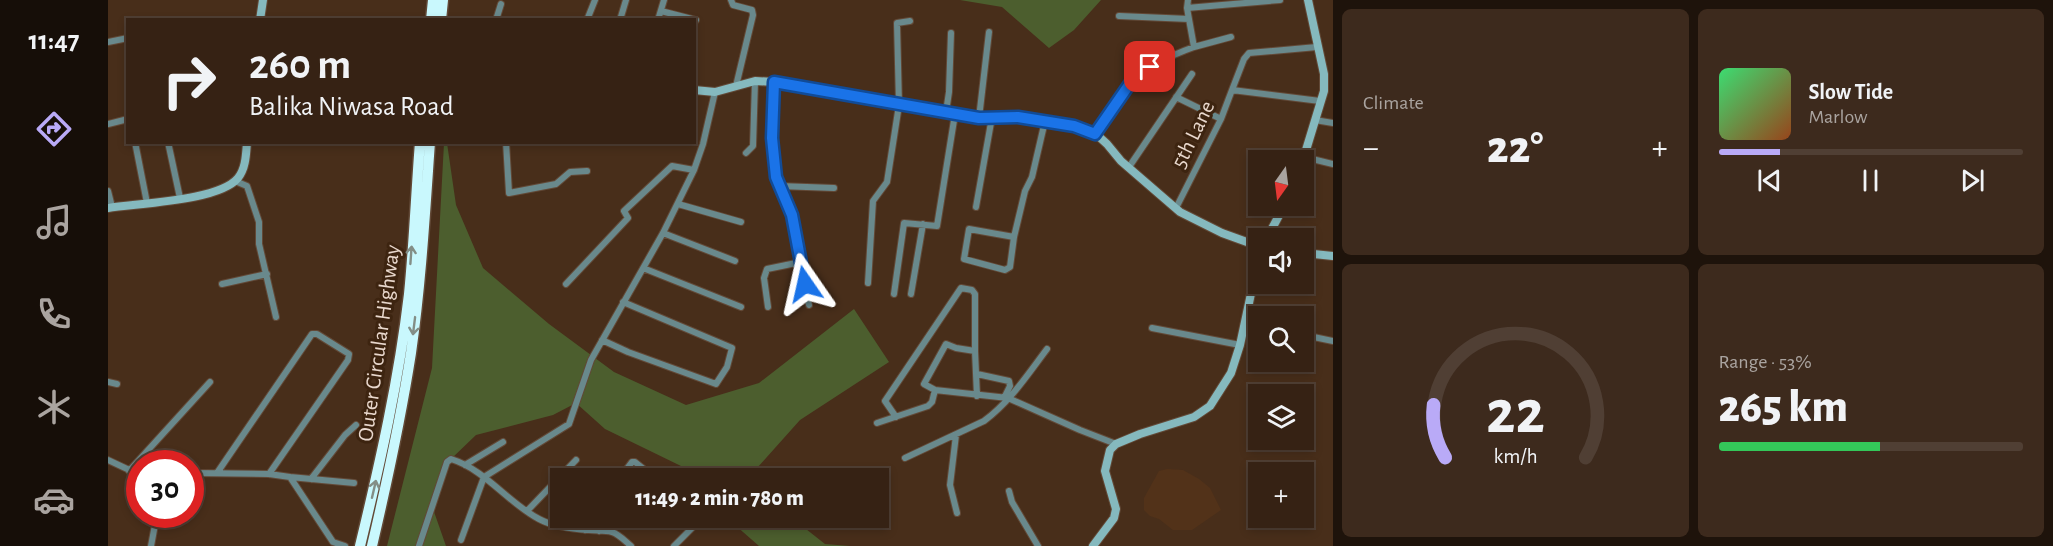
<!DOCTYPE html>
<html lang="en">
<head>
<meta charset="utf-8">
<style>
	:root { --surface:#362214; --page:#3d2a1d; --text:#f1f3f6; --muted:#aaa4a0; --line:#503f34; --accent:#b9aaf7 }
	body { margin:0; font-family:"Alegreya Sans",sans-serif; background:var(--page); color:var(--text); height:100vh; display:flex; flex-direction:column; font-size:22px; white-space:nowrap }
	* { box-sizing:border-box; margin:0 }
	p { font-size:20px; color:var(--muted) }
	.icon { flex:none; width:33px; height:33px; fill:none; stroke:currentColor; stroke-width:2; stroke-linecap:round; stroke-linejoin:round }
	.map { position:relative; flex:1; overflow:hidden }
	.sheet { display:flex; flex-direction:column; gap:9px; padding:9px; background:#1e130b; width:720px }
	.sheet>* { flex:none }
	.top-card { position:absolute; left:18px; top:18px; width:570px; height:126px; border-radius:0px; box-shadow:0 3px 9px #0003,0 0 0 2px var(--line); background:#362214; color:var(--text); overflow:hidden }
	.needle { width:39px; rotate:194deg }
	.tools { position:absolute; left:1140px; top:150px; display:grid; gap:12px }
	.tools a { display:grid; place-items:center; width:66px; height:66px; border-radius:0px; background:var(--surface); box-shadow:0 3px 9px #0003,0 0 0 2px var(--line); font-size:30px }
	.speed { position:absolute; left:18px; top:450px; display:flex; gap:12px; font-size:30px; font-weight:700; text-align:center }
	.speed>* { display:grid; place-content:center; width:78px; height:78px; border-radius:50%; background:var(--surface); box-shadow:0 3px 9px #0003,0 0 0 2px var(--line); line-height:1 }
	.speed .limit { border:9px solid #d22; background:#fff; color:#111 }
	.pin { position:absolute; display:grid; place-items:center; width:51px; height:51px; color:#fff; margin:-26px; border-radius:12px; box-shadow:0 3px 9px #0006 }
	.me { position:absolute; width:66px; margin:-33px; rotate:349deg; stroke-linejoin:round; filter:drop-shadow(0 0 4px #0008) }
	.turn { display:flex; align-items:center; gap:21px; height:126px; padding:0 24px; font-size:27px }
	.turn .icon { width:78px; height:78px; stroke-width:2.5 }
	.turn b { display:block; font-size:42px; line-height:51px }
	.big { font-size:45px; font-weight:800; line-height:1.1 }
	.sheet .card { flex:1; display:flex; flex-direction:column; justify-content:center; gap:9px; min-width:0; padding:0 21px; border-radius:9px; background:var(--page) }
	.sheet .dial { align-items:center; gap:0 }
	.dial svg { height:156px; overflow:visible; fill:none; stroke:var(--line); stroke-width:7; stroke-linecap:round; text-anchor:middle }
	.dial text { fill:var(--text); stroke:none }
	.song { display:flex; align-items:center; gap:18px }
	.cover { width:72px; height:72px; border-radius:9px; background:linear-gradient(135deg,hsl(140 70% 55%),hsl(20 70% 35%)) }
	.played { height:6px; border-radius:3px; background:linear-gradient(90deg,var(--accent) 20%,var(--line) 20%) }
	.keys { display:flex; justify-content:space-around; direction:ltr }
	.heat { display:flex; justify-content:space-between; align-items:center; font-size:33px; direction:ltr }
	.charge { height:9px; border-radius:4px; background:linear-gradient(90deg,#34c759 53%,var(--line) 0) }
	.sheet .tiles { flex:1; display:grid; gap:9px; grid-template-columns:repeat(2,1fr) }
	.trip { position:absolute; left:442px; top:468px; width:339px; height:60px; border-radius:0px; background:var(--surface); box-shadow:0 3px 9px #0003,0 0 0 2px var(--line); font-weight:800; line-height:60px; text-align:center }
	main { display:flex; flex:1; min-height:0 }
	.menu { display:flex; flex-direction:column; width:108px; justify-content:space-around; align-items:center; background:#160e08; color:var(--muted) }
	.menu .icon { width:42px; height:42px }
	.menu .active { color:var(--accent) }
	.menu b { font-size:27px; color:var(--text) }
	.map>svg:first-child { display:block }
</style>
</head>
<body>
<main>
<nav class="menu">
<b>11:47</b>
<svg class="icon active" aria-label="directions" viewBox="0 0 24 24"><path d="M12 3l9 9-9 9-9-9zM9 14v-3h6M13 9l2 2-2 2"/></svg>
<svg class="icon" aria-label="music" viewBox="0 0 24 24"><path d="M9 18V5l10-2v13"/><circle cx="6" cy="18" r="3"/><circle cx="16" cy="16" r="3"/></svg>
<svg class="icon" aria-label="phone" viewBox="0 0 24 24"><path d="M5 4h4l2 5-3 2q2 4 5 5l2-3 5 2v4C11 20 4 13 5 4z"/></svg>
<svg class="icon" aria-label="climate" viewBox="0 0 24 24"><path d="M12 3v18M4 7l16 10M4 17L20 7"/></svg>
<svg class="icon" aria-label="car" viewBox="0 0 24 24"><path d="M5 17H2v-5l4-1 3-4h7l3 4 3 1v5h-3M9 17h6M6 11h13"/><circle cx="7" cy="17" r="2"/><circle cx="17" cy="17" r="2"/></svg>
</nav>
<div class="map">
<svg width="1225" height="546" viewBox="0 0 1225 546">
	<rect width="100%" height="100%" fill="#482e1a"/>
	<!-- built -->
	<path fill="#523219" d="M1059,469L1075,470L1091,479L1102,488L1113,510L1084,530H1065L1051,519L1042,516L1036,510V498L1051,471Z"/>
	<!-- green -->
	<path fill="#4c5e2e" d="M852,0H993L966,30L941,48L894,7Z
		M336,143H339L348,205L375,268L441,324L506,372L578,405L651,383L746,309L781,362L692,420L649,468L653,478H583L573,466L497,429L468,403L445,415L368,435L343,459L324,506L338,546H279L324,368Z
		M619,518H684L717,544L742,546H651Z"/>
	<g fill="none" stroke-linecap="round" stroke-linejoin="round">
		<defs>
			<path id="street" d="M623,0L625,5L644,10L645,15L628,86
				M1079,8L1172,0
				M553,11L588,20
				M1011,16L1081,19
				M388,20L393,4
				M479,20L487,0
				M512,20L518,0
				M550,20L556,0
				M0,42L20,38
				M1086,47L1123,37
				M666,82C665,116 660,154 671,186L726,188
				M1124,90L1136,59L1141,53L1209,47
				M1068,97L1113,119
				M838,112L841,92L843,33
				M871,118L881,32
				M1207,120L1225,123
				M0,124L20,119
				M988,134C1018,86 1030,67 1086,47L1079,8L1080,0
				M27,142L39,203
				M60,142L72,198
				M398,142L401,193L448,184L462,172L479,171
				M638,153L645,146L647,81
				M1196,157L1225,164
				M1021,167L1084,74
				M127,181L139,186L151,222V244L168,317
				M671,186L684,215L701,305
				M0,191L4,207
				M570,204L633,222
				M868,207L884,117
				M1068,208L1113,119L1124,90L1212,101
				M555,233L627,261
				M906,237L861,229L856,259L897,270L902,267L906,237L917,191L924,177L937,121
				M535,268L633,307
				M760,283L765,201L779,182L791,105L789,23L802,21
				M114,284L159,274
				M458,284L520,218L516,211L564,166L586,170
				M786,294L796,223L829,226L847,114
				M803,294L815,224
				M660,307L656,278L659,269L693,262
				M1138,320L1150,323
				M1044,328L1132,345
				M1196,335L1225,341
				M494,340L520,352L608,384L619,367L624,348L515,302
				M869,374L901,381L902,386L896,398
				M0,382L9,384
				M869,396L867,351L848,348L838,344L816,384L827,390L900,398L972,430L1008,444
				M788,417L777,401L853,288L864,290L867,294V351
				M769,423L820,406L824,402L827,390
				M848,435L842,485L849,513
				M797,458L876,421C902,402 920,374 939,349
				M0,460L32,475
				M357,465L395,442
				M21,471L102,382
				M82,473L161,474L182,477L225,542L237,546
				M109,473L204,334H209L241,354L240,360L161,474
				M182,477L246,483
				M512,478L524,462H527L547,478
				M203,479L237,435L248,425
				M901,491L904,502L930,546
				M419,511L468,460
				M477,530L486,518
				M491,531L495,525L510,518
				M353,540L376,477L461,424L483,360L555,233L586,170L595,144L607,92
				M43,546L49,514
				M311,546L339,462L343,459C378,470 400,503 431,519C446,527 465,529 481,530C488,531 497,530 504,532C512,535 517,541 523,546
				M566,546L587,525"/>
			<path id="secondary" d="M152,20L155,0
				M586,90L607,92L647,81L666,82L871,118L910,117L966,126L988,134L999,144L1013,161L1072,212L1114,233L1150,246
				M1195,160L1216,91V74L1200,0
				M0,208C31,203 111,201 130,178C138,168 138,154 139,142
				M1159,238L1176,206
				M1196,253L1225,256
				M985,546L1006,518L1008,509L997,471L1002,450L1008,444L1032,434L1086,417L1102,406L1123,373L1132,345L1150,261"/>
			<path id="highway" d="M323,20L325,0
				M333,20L335,0
				M252,546C272,463 291,379 301,294C306,244 308,193 312,142
				M264,546C279,482 293,417 303,353C313,283 317,213 322,142"/>
		</defs>
		<!-- street casing -->
		<use href="#street" stroke="#624937" stroke-width="8"/>
		<!-- secondary casing -->
		<use href="#secondary" stroke="#624937" stroke-width="10"/>
		<!-- highway casing -->
		<use href="#highway" stroke="#624937" stroke-width="13"/>
		<!-- street -->
		<use href="#street" stroke="#69898c" stroke-width="6"/>
		<!-- secondary -->
		<use href="#secondary" stroke="#85b9be" stroke-width="8"/>
		<!-- highway -->
		<use href="#highway" stroke="#c9f8fd" stroke-width="10"/>
	</g>
	<!-- one-way arrows -->
	<defs><path id="oneway-shaft" d="M-6 0H5M1.5-3L5.5 0L1.5 3" fill="none" stroke-width="1.6" stroke-linecap="round" stroke-linejoin="round" transform="scale(1.5)"/></defs>
	<g stroke="#838e86">
		<use href="#oneway-shaft" transform="translate(303 255) rotate(-86)"/>
		<use href="#oneway-shaft" transform="translate(306 326) rotate(97)"/>
		<use href="#oneway-shaft" transform="translate(266 489) rotate(-77)"/>
	</g>
	<g fill="none" stroke-linecap="round" stroke-linejoin="round">
		<defs>
			<path id="route" d="M697,284L684,215L668,177L664,138L666,82L871,118L910,117L966,126L987,134L1023,82L1042,67"/>
		</defs>
		<!-- route casing -->
		<use href="#route" stroke="#114b97" stroke-width="15"/>
		<!-- route -->
		<use href="#route" stroke="#1a73e8" stroke-width="10"/>
	</g>
	<g text-anchor="middle" stroke-width="6" stroke-linejoin="round" paint-order="stroke">
		<!-- street labels -->
		<g font-size="22" fill="#e9d8cd" stroke="#3d2410">
			<text transform="translate(1084 134) rotate(-64)" y="8">5th Lane</text>
			<text transform="translate(270 343) rotate(-82)" y="8">Outer Circular Highway</text>
		</g>
	</g>
</svg>
<div class="tools">
<a><svg class="needle" viewBox="-14 -14 28 28"><path d="M0-13l5 13h-10z" fill="#e53935"/><path d="M0 13l5-13h-10z" fill="#aaa4a0"/></svg></a>
<a><svg class="icon" aria-label="sound" viewBox="0 0 24 24"><path d="M4 9h4l5-4v14l-5-4H4zM17 9q2 3 0 6"/></svg></a>
<a><svg class="icon" aria-label="search" viewBox="0 0 24 24"><circle cx="10" cy="10" r="6"/><path d="M15 15l6 6"/></svg></a>
<a><svg class="icon" aria-label="layers" viewBox="0 0 24 24"><path d="M12 4l9 5-9 5-9-5zM3 14l9 5 9-5"/></svg></a>
<a>+</a>
</div>
<div class="speed"><div class="limit">30</div></div>
<div class="pin" style="left:1042px;top:67px;background:#d93025"><svg class="icon" aria-label="arrive" viewBox="0 0 24 24"><path d="M6 21V4h12l-3 4 3 4H6"/></svg></div>
<svg class="me" style="left:697px;top:284px" viewBox="-20 -20 40 40"><path d="M0-17L14 15 0 8-14 15z" fill="#1a73e8" stroke="#fff" stroke-width="4"/></svg>
<div class="trip">11:49 · 2 min · 780 m</div>
<div class="top-card">
<div class="turn"><svg class="icon" aria-label="right" viewBox="0 0 24 24"><path d="M7 20v-9h11M14 6l5 5-5 5"/></svg><div><b>260 m</b>Balika Niwasa Road</div></div>
</div>
</div>
<section class="sheet">
<div class="tiles">
<div class="card"><p>Climate</p>
<div class="heat"><a>−</a><b class="big">22°</b><a>+</a></div>
</div>
<div class="card">
<div class="song"><i class="cover"></i><div><b>Slow Tide</b><p>Marlow</p></div></div>
<div class="played"></div>
<div class="keys"><svg class="icon" aria-label="previous" viewBox="0 0 24 24"><path d="M18 5L8 12l10 7zM5 5v14"/></svg><svg class="icon" aria-label="pause" viewBox="0 0 24 24"><path d="M8 5v14M16 5v14"/></svg><svg class="icon" aria-label="next" viewBox="0 0 24 24"><path d="M6 5l10 7-10 7zM19 5v14"/></svg></div>
</div>
<div class="card dial"><svg viewBox="0 0 100 80">
<path d="M14 69A42 42 0 1 1 86 69"/>
<path d="M14 69A42 42 0 0 1 8 42" stroke="#b9aaf7"/>
<text x="50" y="56" font-size="32" font-weight="700">22</text>
<text x="50" y="72" font-size="11">km/h</text>
</svg></div>
<div class="card"><p>Range · 53%</p><b class="big">265 km</b><div class="charge"></div></div>
</div>
</section>
</main>
</body>
</html>
